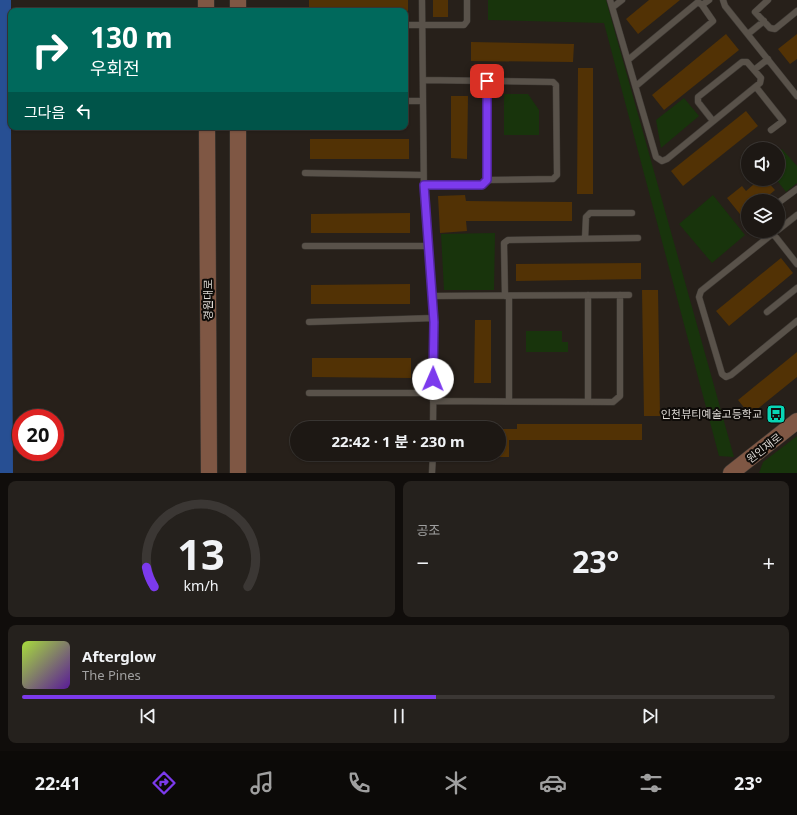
<!DOCTYPE html>
<html lang="ko">
<head>
<meta charset="utf-8">
<style>
	:root { --surface:#1d1814; --page:#25211d; --text:#f1f3f6; --muted:#a0a0a0; --line:#3b3734; --accent:#7c3aed }
	body { margin:0; font-family:"Noto Sans","Noto Sans KR",sans-serif; background:var(--page); color:var(--text); height:100vh; display:flex; flex-direction:column; font-size:15px; white-space:nowrap }
	* { box-sizing:border-box; margin:0 }
	p { font-size:13px; color:var(--muted) }
	.icon { flex:none; width:22px; height:22px; fill:none; stroke:currentColor; stroke-width:2; stroke-linecap:round; stroke-linejoin:round }
	.map { position:relative; height:473px; overflow:hidden }
	.sheet { display:flex; flex-direction:column; gap:8px; padding:8px; background:#100d0b; flex:1 }
	.sheet>* { flex:none }
	.guide { position:absolute; left:8px; top:8px; width:400px; height:122px; border-radius:8px; box-shadow:0 1px 3px #0004,0 0 0 1px var(--line); background:#00695c; color:#fff; overflow:hidden }
	.buttons { position:absolute; left:741px; top:142px; display:grid; gap:8px }
	.buttons a { display:grid; place-items:center; width:44px; height:44px; border-radius:50%; background:var(--surface); box-shadow:0 1px 3px #0004,0 0 0 1px var(--line); font-size:20px }
	.speed { position:absolute; left:12px; top:409px; display:flex; gap:8px; font-size:20px; font-weight:700; text-align:center }
	.speed>* { display:grid; place-content:center; width:52px; height:52px; border-radius:50%; background:var(--surface); box-shadow:0 1px 3px #0004,0 0 0 1px var(--line); line-height:1 }
	.speed .limit { border:6px solid #d22; background:#fff; color:#111 }
	.pin { position:absolute; display:grid; place-items:center; width:34px; height:34px; color:#fff; margin:-17px; border-radius:8px; box-shadow:0 2px 6px #0006 }
	.me { position:absolute; width:44px; margin:-22px; rotate:1deg; stroke-linejoin:round; filter:drop-shadow(0 0 3px #0008) }
	.turn { display:flex; align-items:center; gap:14px; height:84px; padding:0 16px; font-size:18px }
	.turn .icon { width:52px; height:52px; stroke-width:2.5 }
	.turn b { display:block; font-size:28px; line-height:34px }
	.then { display:flex; align-items:center; height:38px; padding:0 16px; background:#0003; gap:8px; font-size:15px }
	.big { font-size:30px; font-weight:700; line-height:1.1 }
	.sheet .card { flex:1; display:flex; flex-direction:column; justify-content:center; gap:6px; min-width:0; padding:0 14px; border-radius:8px; background:var(--page) }
	.sheet .dial { align-items:center; gap:0 }
	.dial svg { height:104px; overflow:visible; fill:none; stroke:var(--line); stroke-width:7; stroke-linecap:round; text-anchor:middle }
	.dial text { fill:var(--text); stroke:none }
	.song { display:flex; align-items:center; gap:12px }
	.cover { width:48px; height:48px; border-radius:6px; background:linear-gradient(135deg,hsl(80 70% 55%),hsl(270 70% 35%)) }
	.played { height:4px; border-radius:2px; background:linear-gradient(90deg,var(--accent) 55%,var(--line) 55%) }
	.keys { display:flex; justify-content:space-around; direction:ltr }
	.heat { display:flex; justify-content:space-between; align-items:center; font-size:22px; direction:ltr }
	.sheet .tiles { flex:1; display:grid; gap:8px; grid-template-columns:1fr 1fr }
	.card:last-child { grid-column:span 2 }
	.trip { position:absolute; left:290px; top:421px; width:216px; height:40px; border-radius:20px; background:var(--surface); box-shadow:0 1px 3px #0004,0 0 0 1px var(--line); font-weight:700; line-height:40px; text-align:center }
	.tab-bar { display:flex; height:64px; justify-content:space-around; align-items:center; background:#0c0a08; color:var(--muted) }
	.tab-bar .icon { width:28px; height:28px }
	.tab-bar .active { color:var(--accent) }
	.tab-bar b { font-size:18px; color:var(--text) }
	.map>svg:first-child { display:block }
</style>
</head>
<body>
<div class="map">
<svg width="797" height="473" viewBox="0 0 797 473">
	<rect width="100%" height="100%" fill="#27201a"/>
	<!-- green -->
	<path fill="#18340c" d="M488,0H606L734,457L719,456L604,23L488,20Z
		M504,94H528L539,110V135H504Z
		M684,98L699,116L661,148L656,120Z
		M782,149L797,166V183L786,192L776,179H778V152Z
		M713,195L745,235L712,263L679,224Z
		M495,233L494,290H444L441,234Z
		M526,331H562V342H568V352H526Z
		M797,436V473H759L763,462Z"/>
	<!-- water -->
	<path fill="#274f93" d="M0,0H11V127L13,473H0Z"/>
	<!-- building -->
	<path fill="#523205" d="M309,0H408V11H309Z
		M433,0H448V17H433Z
		M649,0H680L638,34L626,19Z
		M726,34L739,50L664,110L652,95Z
		M797,34V59L790,64L778,49Z
		M471,42L574,44L573,62L471,61Z
		M578,68H593V194H577Z
		M451,96H468L467,159L451,158Z
		M746,111L758,126L683,186L671,171Z
		M310,139H409V159H310Z
		M760,179H765L775,190L768,196L772,201H748V224L727,198L742,186L746,191Z
		M465,195L466,201L572,202V221H466L467,231L440,233L438,196Z
		M410,213V233H311V214Z
		M781,258L793,273L729,326L716,311Z
		M641,263V279L516,281V264Z
		M410,284V304H311V285Z
		M642,290H658L660,416H644Z
		M475,320H491V383H474Z
		M797,352V377L750,415L738,400Z
		M312,358H411V378L312,377Z
		M517,424H642V440H509V457H499V429H517Z"/>
	<g fill="none" stroke-linecap="round" stroke-linejoin="round">
		<defs>
			<path id="lane" d="M422,0L424,199L434,323L433,428
				M610,0L656,157L662,161L667,159L760,83L761,78L747,62H742L698,97V102L713,121
				M723,0L725,6L797,96
				M768,0L755,12L770,28L775,29L797,11
				M613,7L622,0
				M405,25H464L467,21V0
				M748,34L764,21
				M628,60L698,2L702,5L709,0
				M754,70L768,59
				M423,80L553,82L556,85L557,175L553,179L487,180
				M636,86L713,21L702,5
				M756,87L783,121L771,130
				M405,101H423
				M305,173L423,175
				M424,185H481L487,180V81
				M778,203L797,189
				M778,230L797,215
				M771,231L797,264
				M776,231L701,291L699,297L722,374L726,377L731,375L797,321
				M585,239L586,217L590,213H632
				M305,246H428
				M588,295V402
				M432,296L629,295
				M505,296L504,243L508,240L638,238
				M509,296V401
				M767,312L797,288
				M309,322L434,318
				M309,393H433
				M433,401L613,402L620,396V295
				M432,473L433,454"/>
			<path id="secondary" d="M206,0V11
				M238,0V11
				M207,127L209,473
				M238,127V473
				M731,473L797,421"/>
		</defs>
		<!-- lane casing -->
		<use href="#lane" stroke="#413c37" stroke-width="7"/>
		<!-- secondary casing -->
		<use href="#secondary" stroke="#413c37" stroke-width="17"/>
		<!-- lane -->
		<use href="#lane" stroke="#59524a" stroke-width="6"/>
		<!-- secondary -->
		<use href="#secondary" stroke="#7f5744" stroke-width="16"/>
	</g>
	<g fill="none" stroke-linecap="round" stroke-linejoin="round">
		<defs>
			<path id="route" d="M433,379L434,322L424,185H482L487,180V81"/>
		</defs>
		<!-- route casing -->
		<use href="#route" stroke="#51269a" stroke-width="10"/>
		<!-- route -->
		<use href="#route" stroke="#7c3aed" stroke-width="7"/>
	</g>
	<!-- icons -->
	<defs>
		<symbol id="bus-square" viewBox="-11 -11 22 22"><rect x="-9" y="-9" width="18" height="18" rx="4" fill="#08d5b5" stroke="#0e0b08"/><path d="M-5-6H5V4H4V6H2V4H-2V6H-4V4H-5ZM-3.5-4V0h7V-4ZM-3.5 1.2v1.5H-2V1.2ZM2 1.2v1.5H3.5V1.2Z" fill="#111"/></symbol>
	</defs>
	<g fill-rule="evenodd">
		<use href="#bus-square" x="765" y="403" width="22" height="22"/>
	</g>
	<g text-anchor="middle" stroke-width="4" stroke-linejoin="round" paint-order="stroke">
		<!-- street labels -->
		<g font-size="11" fill="#ddd9d4" stroke="#0e0b08">
			<text transform="translate(208 300) rotate(-90)" y="4">경원대로</text>
			<text transform="translate(764 448) rotate(-38)" y="4">원인재로</text>
		</g>
		<!-- poi labels -->
		<g font-size="11" fill="#ddd9d4" stroke="#0e0b08" text-anchor="end">
			<text x="762" y="418">인천뷰티예술고등학교</text>
		</g>
	</g>
</svg>
<div class="buttons">
<a><svg class="icon" aria-label="sound" viewBox="0 0 24 24"><path d="M4 9h4l5-4v14l-5-4H4zM17 9q2 3 0 6"/></svg></a>
<a><svg class="icon" aria-label="layers" viewBox="0 0 24 24"><path d="M12 4l9 5-9 5-9-5zM3 14l9 5 9-5"/></svg></a>
</div>
<div class="speed"><div class="limit">20</div></div>
<div class="pin" style="left:487px;top:81px;background:#d93025"><svg class="icon" aria-label="arrive" viewBox="0 0 24 24"><path d="M6 21V4h12l-3 4 3 4H6"/></svg></div>
<svg class="me" style="left:433px;top:379px" viewBox="-20 -20 40 40"><circle r="19" fill="#fff"/><path d="M0-13L10 11 0 6-10 11z" fill="#7c3aed"/></svg>
<div class="trip">22:42 · 1 분 · 230 m</div>
<div class="guide">
<div class="turn"><svg class="icon" aria-label="right" viewBox="0 0 24 24"><path d="M7 20v-9h11M14 6l5 5-5 5"/></svg><div><b>130 m</b>우회전</div></div>
<div class="then">그다음<svg class="icon" aria-label="left" viewBox="0 0 24 24"><path d="M17 20v-9H6M10 6l-5 5 5 5"/></svg></div>
</div>
</div>
<section class="sheet">
<div class="tiles">
<div class="card dial"><svg viewBox="0 0 100 80">
<path d="M14 69A42 42 0 1 1 86 69"/>
<path d="M14 69A42 42 0 0 1 8 54" stroke="#7c3aed"/>
<text x="50" y="56" font-size="32" font-weight="700">13</text>
<text x="50" y="72" font-size="11">km/h</text>
</svg></div>
<div class="card"><p>공조</p>
<div class="heat"><a>−</a><b class="big">23°</b><a>+</a></div>
</div>
<div class="card">
<div class="song"><i class="cover"></i><div><b>Afterglow</b><p>The Pines</p></div></div>
<div class="played"></div>
<div class="keys"><svg class="icon" aria-label="previous" viewBox="0 0 24 24"><path d="M18 5L8 12l10 7zM5 5v14"/></svg><svg class="icon" aria-label="pause" viewBox="0 0 24 24"><path d="M8 5v14M16 5v14"/></svg><svg class="icon" aria-label="next" viewBox="0 0 24 24"><path d="M6 5l10 7-10 7zM19 5v14"/></svg></div>
</div>
</div>
</section>
<nav class="tab-bar">
<b>22:41</b>
<svg class="icon active" aria-label="directions" viewBox="0 0 24 24"><path d="M12 3l9 9-9 9-9-9zM9 14v-3h6M13 9l2 2-2 2"/></svg>
<svg class="icon" aria-label="music" viewBox="0 0 24 24"><path d="M9 18V5l10-2v13"/><circle cx="6" cy="18" r="3"/><circle cx="16" cy="16" r="3"/></svg>
<svg class="icon" aria-label="phone" viewBox="0 0 24 24"><path d="M5 4h4l2 5-3 2q2 4 5 5l2-3 5 2v4C11 20 4 13 5 4z"/></svg>
<svg class="icon" aria-label="climate" viewBox="0 0 24 24"><path d="M12 3v18M4 7l16 10M4 17L20 7"/></svg>
<svg class="icon" aria-label="car" viewBox="0 0 24 24"><path d="M5 17H2v-5l4-1 3-4h7l3 4 3 1v5h-3M9 17h6M6 11h13"/><circle cx="7" cy="17" r="2"/><circle cx="17" cy="17" r="2"/></svg>
<svg class="icon" aria-label="filters" viewBox="0 0 24 24"><path d="M4 7h16M4 17h16"/><circle cx="9" cy="7" r="2"/><circle cx="15" cy="17" r="2"/></svg>
<b>23°</b>
</nav>
</body>
</html>
